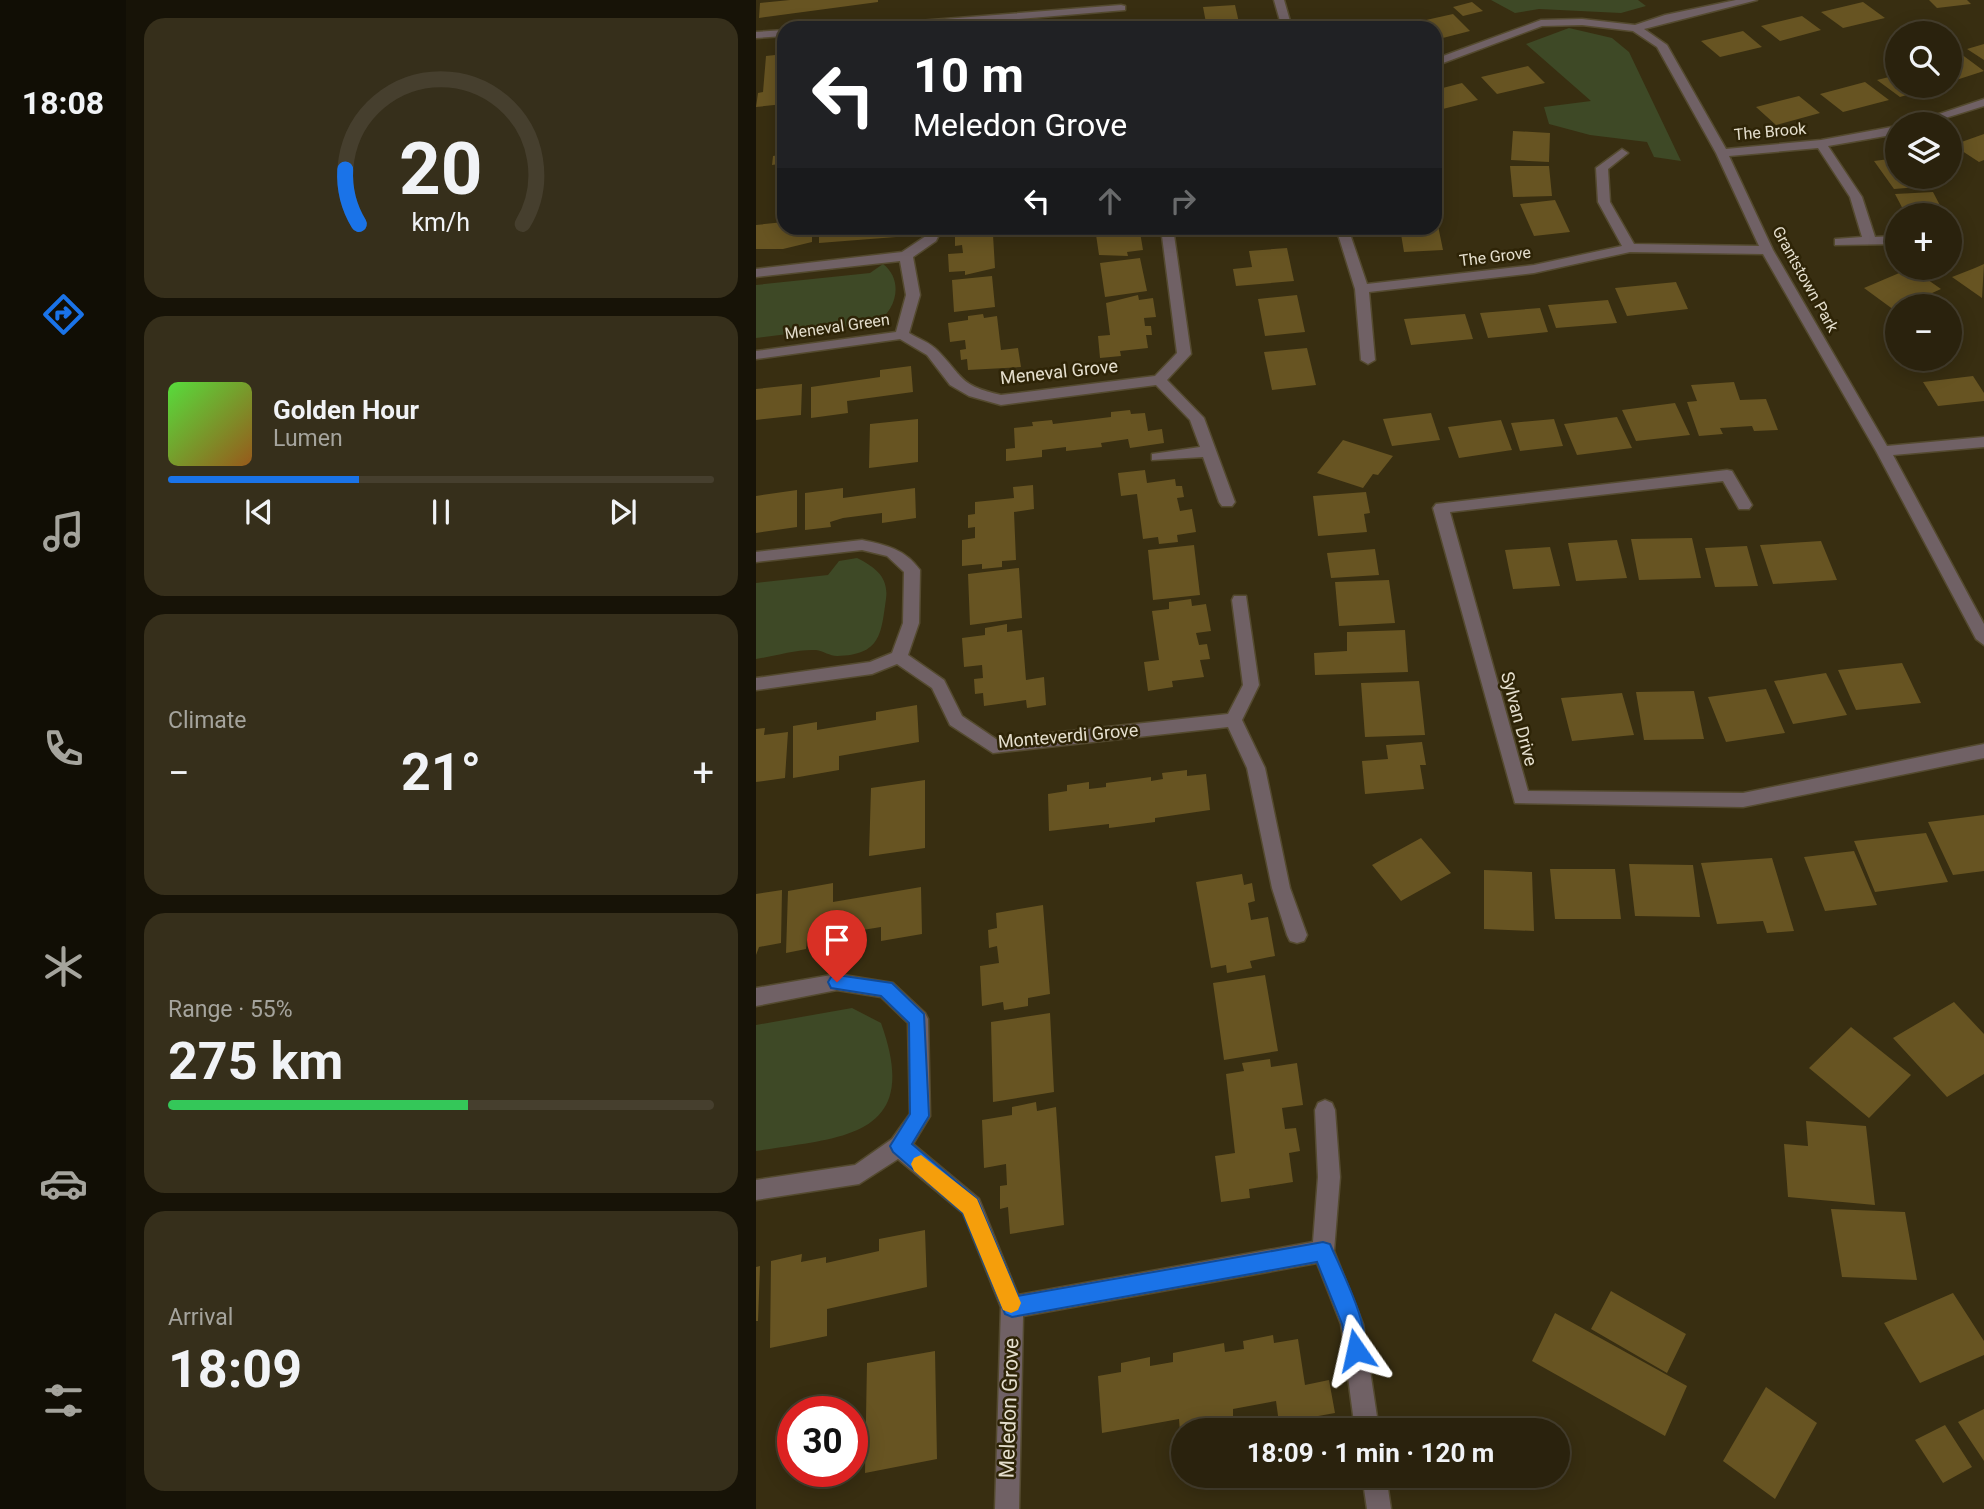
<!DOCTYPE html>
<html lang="en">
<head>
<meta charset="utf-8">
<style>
	:root { --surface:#2a220d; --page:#362f1b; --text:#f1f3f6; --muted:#a5a49d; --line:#463f2e; --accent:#1a73e8 }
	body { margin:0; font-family:Roboto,sans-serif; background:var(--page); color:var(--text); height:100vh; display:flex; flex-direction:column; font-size:26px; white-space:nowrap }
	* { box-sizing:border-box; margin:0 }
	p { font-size:23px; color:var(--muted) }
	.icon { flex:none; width:38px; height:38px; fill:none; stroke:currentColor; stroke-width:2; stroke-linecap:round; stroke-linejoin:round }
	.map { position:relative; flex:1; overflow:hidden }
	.panel { display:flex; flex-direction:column; gap:18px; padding:18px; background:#171307; width:630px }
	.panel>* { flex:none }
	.hud { position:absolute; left:21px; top:21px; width:665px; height:214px; border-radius:21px; box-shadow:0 4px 18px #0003,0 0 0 2px var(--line); background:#202124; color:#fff; overflow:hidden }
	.buttons { position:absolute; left:1129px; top:21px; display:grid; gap:14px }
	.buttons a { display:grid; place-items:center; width:77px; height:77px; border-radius:50%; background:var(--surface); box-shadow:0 4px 18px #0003,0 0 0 2px var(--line); font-size:35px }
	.speed { position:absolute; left:21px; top:1396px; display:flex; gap:14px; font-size:35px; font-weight:700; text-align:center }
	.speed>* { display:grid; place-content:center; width:91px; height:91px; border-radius:50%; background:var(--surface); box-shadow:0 4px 18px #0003,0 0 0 2px var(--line); line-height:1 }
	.speed .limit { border:10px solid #d22; background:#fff; color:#111 }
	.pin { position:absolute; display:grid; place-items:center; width:60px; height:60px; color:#fff; margin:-72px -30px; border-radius:50% 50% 50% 0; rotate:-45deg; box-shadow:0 0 7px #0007 }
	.pin .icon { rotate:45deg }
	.me { position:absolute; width:77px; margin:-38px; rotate:349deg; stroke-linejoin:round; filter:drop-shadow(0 0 5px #0008) }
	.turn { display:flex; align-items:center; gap:24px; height:147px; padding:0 21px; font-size:32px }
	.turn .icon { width:91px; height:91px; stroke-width:2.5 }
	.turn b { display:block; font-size:49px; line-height:60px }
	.lanes { display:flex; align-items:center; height:66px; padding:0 21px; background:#0003; justify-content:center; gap:35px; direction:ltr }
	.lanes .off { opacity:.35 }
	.big { font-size:52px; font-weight:700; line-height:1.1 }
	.panel .card { flex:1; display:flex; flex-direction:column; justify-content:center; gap:10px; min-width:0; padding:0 24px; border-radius:21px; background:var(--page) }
	.panel .dial { align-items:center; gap:0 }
	.dial svg { height:182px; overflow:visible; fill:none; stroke:var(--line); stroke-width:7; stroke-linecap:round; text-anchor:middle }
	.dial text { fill:var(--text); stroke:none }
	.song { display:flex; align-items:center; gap:21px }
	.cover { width:84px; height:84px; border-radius:10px; background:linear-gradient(135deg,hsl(110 70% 55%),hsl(30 70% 35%)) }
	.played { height:7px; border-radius:4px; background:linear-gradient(90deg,var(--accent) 35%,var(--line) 35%) }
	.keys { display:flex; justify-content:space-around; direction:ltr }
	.heat { display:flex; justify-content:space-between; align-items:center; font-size:38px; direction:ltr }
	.charge { height:10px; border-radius:5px; background:linear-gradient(90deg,#34c759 55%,var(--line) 0) }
	.trip { position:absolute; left:415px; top:1418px; width:399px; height:70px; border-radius:35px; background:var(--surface); box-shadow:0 4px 18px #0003,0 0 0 2px var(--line); font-weight:700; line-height:70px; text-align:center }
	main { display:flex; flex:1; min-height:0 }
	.dock { display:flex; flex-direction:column; width:126px; justify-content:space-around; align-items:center; background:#110e05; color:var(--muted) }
	.dock .icon { width:49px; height:49px }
	.dock .current { color:var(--accent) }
	.dock b { font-size:32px; color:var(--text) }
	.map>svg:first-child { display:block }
</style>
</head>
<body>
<main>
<nav class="dock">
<b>18:08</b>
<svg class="icon current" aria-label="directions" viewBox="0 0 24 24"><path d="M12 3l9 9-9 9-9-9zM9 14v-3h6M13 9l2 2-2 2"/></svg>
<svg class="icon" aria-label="music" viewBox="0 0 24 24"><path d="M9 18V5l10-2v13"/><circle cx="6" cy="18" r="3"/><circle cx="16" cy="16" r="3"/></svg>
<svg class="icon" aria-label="phone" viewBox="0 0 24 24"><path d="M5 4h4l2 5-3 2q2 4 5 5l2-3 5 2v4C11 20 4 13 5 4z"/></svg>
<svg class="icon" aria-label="climate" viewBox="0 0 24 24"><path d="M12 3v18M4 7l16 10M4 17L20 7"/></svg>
<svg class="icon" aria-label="car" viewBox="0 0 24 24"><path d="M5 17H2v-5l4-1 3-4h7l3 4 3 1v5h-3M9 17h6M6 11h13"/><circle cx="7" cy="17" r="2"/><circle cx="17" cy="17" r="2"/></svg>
<svg class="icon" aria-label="filters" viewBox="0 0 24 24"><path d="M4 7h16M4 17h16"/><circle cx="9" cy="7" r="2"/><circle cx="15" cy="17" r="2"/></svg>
</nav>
<section class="panel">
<div class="card dial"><svg viewBox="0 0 100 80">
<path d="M14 69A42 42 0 1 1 86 69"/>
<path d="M14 69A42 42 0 0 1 8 45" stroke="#1a73e8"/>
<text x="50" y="56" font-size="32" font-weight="700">20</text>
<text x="50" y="72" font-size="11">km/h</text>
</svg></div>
<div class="card">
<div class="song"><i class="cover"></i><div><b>Golden Hour</b><p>Lumen</p></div></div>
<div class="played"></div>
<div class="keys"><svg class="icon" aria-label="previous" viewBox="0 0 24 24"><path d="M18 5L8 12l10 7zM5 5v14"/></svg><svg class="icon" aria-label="pause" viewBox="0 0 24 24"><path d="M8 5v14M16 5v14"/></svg><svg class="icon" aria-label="next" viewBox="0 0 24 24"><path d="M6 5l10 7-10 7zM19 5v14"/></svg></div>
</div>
<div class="card"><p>Climate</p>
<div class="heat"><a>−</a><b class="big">21°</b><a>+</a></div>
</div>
<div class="card"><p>Range · 55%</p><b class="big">275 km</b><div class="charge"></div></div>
<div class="card"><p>Arrival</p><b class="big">18:09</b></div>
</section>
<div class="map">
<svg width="1228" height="1509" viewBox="0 0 1228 1509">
	<rect width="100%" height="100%" fill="#382e11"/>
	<!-- green -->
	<path fill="#3e4926" d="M735,0H882L890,6L865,13L783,9L759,13Z
		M813,28L856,38L873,52L925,161L898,157L891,142L834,135L793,124L788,107L835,101L770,44Z
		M127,264C148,280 141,311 119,323L0,338V285L114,273Z
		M101,558C119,567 133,577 130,599C125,634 125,655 81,656C74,656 67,651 60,650C41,649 19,656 0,659V583L72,575L83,561Z
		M96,1008L125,1023C167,1139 85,1137 0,1151V1025Z"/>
	<!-- building -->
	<path fill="#675422" d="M34,0H122V2L3,18L4,3Z
		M1173,0H1211L1215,4L1181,8Z
		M716,2L727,11L707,16L697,7Z
		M1107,2L1129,18L1087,28L1065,12Z
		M479,5L484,27L451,28L447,7Z
		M697,14L714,31L679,40V28H656L652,24Z
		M1046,16L1065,30L1024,41L1005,26Z
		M987,31L1006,47L964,57L945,41Z
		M1228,44V60L1211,49Z
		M28,54V104L0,107L2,93L7,92L10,56Z
		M1205,54L1228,71L1194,82V58Z
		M772,66L789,83L741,94L725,77Z
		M1141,75V86H1181L1144,97L1121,80Z
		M1109,82L1133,100L1087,112L1064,94Z
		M706,83L722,100L679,111V90Z
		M1043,96L1064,113L1020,125L1000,107Z
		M757,131L794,133L793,162L755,160Z
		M1228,134V160L1223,162L1197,145Z
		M24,149H28V171H23V164L16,165L17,156L24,155Z
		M1141,158V177H1168L1175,186L1138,189L1118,161Z
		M754,166H793L796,196L757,197Z
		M1177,192L1189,215H1150L1139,194Z
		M799,200L814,232L778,236L764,204Z
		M680,216L687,250L648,252L644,228H679Z
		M28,222V228H56V242L27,249H0V225Z
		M63,228H153V236L63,243Z
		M253,228V233L237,235L239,268L209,275V271L193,272L192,254L207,253L206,245L199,246V237H206V229Z
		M339,228H371L372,234L384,232L387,250L371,252L372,256L343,255Z
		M485,228H526L527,234L487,237Z
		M531,248L538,281L480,286L477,269L496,267L493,251Z
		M384,258L391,291L349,297L344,263Z
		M1228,264L1226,298L1196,277L1219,268Z
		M1155,268L1185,289L1138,310L1108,288Z
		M236,276L239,307L198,312L196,280Z
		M920,282L932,309L871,316L859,288Z
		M382,295L383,300L397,298L400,317L388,318L389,326H395L396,335H390L392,348L364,351L365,356L344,358L342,336L354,335L350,303Z
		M541,295L549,332L509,336L502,299Z
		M852,300L861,323L800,328L792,305Z
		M784,308L792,332L732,338L724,313Z
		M227,314L228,318L241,316L245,350L262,348L265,367L212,370L211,359L205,360L204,350L210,349L209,340L194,342L192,323L212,320V316Z
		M709,314L717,339L655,345L648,319Z
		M551,348L560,385L516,390L508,352Z
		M155,366L157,392L91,401L92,413L55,418V387L124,377V370Z
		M1217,376L1228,393V401L1182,406L1167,382Z
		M978,382L984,400L1010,399L1022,430L998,431L996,426L964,428L967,434L943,436L931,402L941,401L935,385Z
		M46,384L45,415L0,420V389Z
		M919,403L934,435L880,441L866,410Z
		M374,410L375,414L389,413L392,431L406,429L408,443L374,448L372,439L345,443L346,447L310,451V447L286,450V457L250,461V449L259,448L258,428L277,426L276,422L296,420L297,424L355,417V412Z
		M675,413L684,440L636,446L627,419Z
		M861,417L876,448L821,455L808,424Z
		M162,419V462L113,468L114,424Z
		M798,419L807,446L764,451L755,423Z
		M745,420L756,450L703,458L692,427Z
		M587,440L637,456L622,475L617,474L607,488L561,473Z
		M389,470L391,483L419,479L420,486H426L428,497L421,498L424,511L436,509L440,532L421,535L422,542L403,544L402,537L387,539L381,494L365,496L362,473Z
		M277,485L278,509L258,512L260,560L246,561V567L226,569V564L206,566V540L219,538V527L212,528V515L219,514V502L258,498L257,487Z
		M87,488V498L159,488L160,518L126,523V513L87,518L74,522L75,527L49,530V493Z
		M41,490V527L0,533V496Z
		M610,492L614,513L608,514L611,532L562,536L557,496Z
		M936,538L945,578L883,580L875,539Z
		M861,540L871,578L820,581L812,543Z
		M1065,541L1081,580L1017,584L1004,545Z
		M438,545L444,595L397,600L392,550Z
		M991,546L1002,586L959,587L949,548Z
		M794,547L804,586L757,589L749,550Z
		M619,549L623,575L575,578L571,553Z
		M263,568L266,618L214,625L212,574Z
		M633,580L639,623L583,626L579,582Z
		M435,599L436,606L450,604L455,631L440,633L443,645L451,644L454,659L444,660L448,677L416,681L417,687L392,691L388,662L403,660L396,611L413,609V602Z
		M251,624V632L266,630L270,680L288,677L290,705L271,708L270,700L228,706L227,693L219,694L218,679L227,678L226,665L208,667L206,638L229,635V628Z
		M649,630L652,672L559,675L558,653L591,651V632Z
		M1146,663L1165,703L1100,710L1082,670Z
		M1070,673L1091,715L1037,724L1018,681Z
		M663,681L669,735L609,737L605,683Z
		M1010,689L1029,733L970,742L952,697Z
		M938,691L948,739L888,740L880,692Z
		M866,693L878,735L816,741L805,698Z
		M161,705L163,742L83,756V770L37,778V726L61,722V730L120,720V712Z
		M9,728L8,735L32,732L29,778L0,782V729Z
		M666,742L670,765H664L668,789L609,794L606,761L632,759L630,745Z
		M431,770V776L450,774L454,810L399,818V822L353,828V824L293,831L292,794L311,791V785L333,782V789L350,787V783L395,777V781L407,779L406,773Z
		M169,780V848L113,856L115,788Z
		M1228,815V871L1197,875L1172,822Z
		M1170,833L1192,882L1119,892L1098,841Z
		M665,838L695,873L645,901L616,865Z
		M1098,851L1121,905L1069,911L1048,857Z
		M1016,858L1038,931L1011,933L1007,921L961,924L945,863Z
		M873,864L937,865L944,917L879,916Z
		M794,869H859L865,919H799Z
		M728,870L776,872L778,931L728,929Z
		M486,874L488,885L496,883L499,901L492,903L495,920L512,917L519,956L494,961L496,968L471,973L470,965L455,968L440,882Z
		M77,883V902L165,887L166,934L125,941V927L51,939L50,949L30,953L32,891Z
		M26,890L25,943L3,947L0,955V894Z
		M287,905L294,994L272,998V1006L248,1010L247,1002L226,1006L224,966L243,963L241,946L233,948L232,930L241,928L240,913Z
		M509,975L522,1051L468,1060L457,983Z
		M1198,1002L1228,1034V1074L1191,1097L1137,1038Z
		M294,1013L298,1092L237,1102L235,1022Z
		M1095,1027L1155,1075L1113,1118L1053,1068Z
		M514,1059L515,1067L541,1063L547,1105L526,1108L529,1129L540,1128L544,1151L533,1153L537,1182L493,1189L494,1198L465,1202L459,1156L479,1153L470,1074L488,1071L486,1063Z
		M280,1102L281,1111L300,1107L308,1225L254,1234L252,1207L244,1209V1186L251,1185L250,1164L228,1168L226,1120L256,1115V1107Z
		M1050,1121L1110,1126L1119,1205L1032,1197L1028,1144L1052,1146Z
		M1075,1209L1149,1212L1161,1280L1086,1277Z
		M169,1230L171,1287L71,1309V1336L14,1348L15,1261L46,1254L45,1262L70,1257V1263L123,1251V1239Z
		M4,1266L2,1321H0V1267Z
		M855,1291L930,1334L911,1373L835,1329Z
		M1197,1293L1228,1341V1355L1164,1383L1128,1323Z
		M799,1313L931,1386L909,1436L776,1361Z
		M517,1335L518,1343L542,1339L549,1385L573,1380L579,1413L523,1423L520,1401L477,1409V1422L424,1432L423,1419L346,1433L342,1376L365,1372V1363L394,1357V1366L417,1362V1353L468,1343L469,1352L488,1349L487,1341Z
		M179,1351L181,1459L109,1473L111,1363Z
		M1010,1387L1061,1423L1019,1499L967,1461Z
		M1228,1409V1461L1202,1422Z
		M1189,1425L1216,1467L1187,1483L1159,1440Z"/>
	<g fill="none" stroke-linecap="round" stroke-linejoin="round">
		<defs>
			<path id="street" d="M518,0H528L536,28H526Z
				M980,0H1001L888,29L911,45L970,149L1065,140L1141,126V134L1072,146L1106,197L1119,237L1141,236V244L1079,245V239L1106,237L1094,197L1062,148L973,156L1017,250L1131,446L1228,437V447L1137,455L1228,624V645L1220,639L1120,451L1007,254L874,252L778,273L613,292L619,360L612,364L605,360L599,289L580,228H592L611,284L778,265L866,246L842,202L840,168L866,149L872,153L852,169L854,202L878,244L1003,246L960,153L901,47L877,31L826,25L786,26L679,66V59L785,20L826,19L879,25L909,15Z
				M365,5L369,6V10L154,28H107L112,25Z
				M28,30V36L0,38V32Z
				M1228,99V106L1170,124H1153Z
				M174,228H186L180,241L157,257L164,295L153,333C163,339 175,343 182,351C209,379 203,385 245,395L399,376L421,353L405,228H417L435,354L411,380L448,418L479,502L476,506H466L463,502L447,457L396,460V454L444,447L434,420L400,385L245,405L213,396L194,385L171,355L144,339L0,359V351L140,332L150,295L144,261L0,277V269L146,252L170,236Z
				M971,470L976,471L996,505L993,509H983L967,481L694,512L772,791L987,793L1228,744V758L987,807L759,803L677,508L680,504Z
				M106,540C130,545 149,549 164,570L163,623L152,655L188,680L206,716L240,739L472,714L487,685L476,600L478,596H490L503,685L486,720L509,768L534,888L551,935L548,941L541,943L534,941L531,935L516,888L491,768L472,727L237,753L194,725L176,688L141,664L116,674L0,690V678L114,662L136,653L147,623L148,572L131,556L106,550L0,562V552Z
				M81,974L137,983L169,1013L172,1019L174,1116L157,1144L223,1199L262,1295L557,1242L562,1177L559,1110L562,1103L569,1100L576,1103L579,1110L584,1177L578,1251L607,1324L623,1430H599L585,1324L561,1263L267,1316L263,1509H239L245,1307L207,1213L142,1159L103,1184L0,1200V1180L99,1165L136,1139L154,1114L152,1023L125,997L81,990L0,1006V988Z
				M606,1475H630L635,1509H611Z"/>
		</defs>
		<!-- street casing -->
		<use href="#street" stroke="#544a2f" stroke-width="3"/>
		<!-- street -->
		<use href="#street" fill="#706165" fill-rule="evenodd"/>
	</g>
	<!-- route -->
	<path fill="#1a73e8" stroke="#114b97" stroke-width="2" d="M81,975L136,983L168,1014L173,1116L156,1144L221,1199L262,1296L567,1242L574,1244C585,1270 618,1332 607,1357L600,1361L593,1357L586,1324L561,1262L256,1317L249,1314L207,1213L137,1152L134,1146L154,1114L153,1023L125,996L75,988L72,982L75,977Z"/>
	<!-- slow -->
	<path fill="#f59e0b" d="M165,1155L221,1199L265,1303L262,1310L255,1313L247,1310L207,1213L158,1171L155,1164L158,1158Z"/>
	<g text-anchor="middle" stroke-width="5" stroke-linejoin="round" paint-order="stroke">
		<!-- far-street labels -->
		<g font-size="16" fill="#e5dfce" stroke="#2e2407">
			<text transform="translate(1014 131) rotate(-5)" y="6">The Brook</text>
			<text transform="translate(739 256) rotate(-7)" y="6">The Grove</text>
			<text transform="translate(1050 279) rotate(61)" y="6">Grantstown Park</text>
			<text transform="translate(81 326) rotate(-8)" y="6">Meneval Green</text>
		</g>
		<!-- street labels -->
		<g font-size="18" fill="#e5dfce" stroke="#2e2407">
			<text transform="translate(303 372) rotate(-6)" y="6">Meneval Grove</text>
			<text transform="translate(763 719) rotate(75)" y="6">Sylvan Drive</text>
			<text transform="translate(312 736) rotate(-5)" y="6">Monteverdi Grove</text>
		</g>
		<!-- near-street labels -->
		<g font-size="21" fill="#e5dfce" stroke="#2e2407">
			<text transform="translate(253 1408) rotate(-88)" y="7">Meledon Grove</text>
		</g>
	</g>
</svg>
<div class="buttons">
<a><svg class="icon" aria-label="search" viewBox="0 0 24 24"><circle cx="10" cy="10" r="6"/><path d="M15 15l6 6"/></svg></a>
<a><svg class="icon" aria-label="layers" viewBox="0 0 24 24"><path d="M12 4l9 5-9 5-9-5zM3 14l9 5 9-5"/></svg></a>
<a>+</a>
<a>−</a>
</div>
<div class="speed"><div class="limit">30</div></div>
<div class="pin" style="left:81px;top:982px;background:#d93025"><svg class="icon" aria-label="arrive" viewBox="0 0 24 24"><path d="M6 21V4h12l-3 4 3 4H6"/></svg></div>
<svg class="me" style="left:600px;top:1350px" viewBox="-20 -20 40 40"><path d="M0-17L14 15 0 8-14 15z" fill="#1a73e8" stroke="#fff" stroke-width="4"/></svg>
<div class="trip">18:09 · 1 min · 120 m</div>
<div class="hud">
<div class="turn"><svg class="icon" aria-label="left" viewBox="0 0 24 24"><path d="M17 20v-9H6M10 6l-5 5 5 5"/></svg><div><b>10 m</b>Meledon Grove</div></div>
<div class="lanes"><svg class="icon" aria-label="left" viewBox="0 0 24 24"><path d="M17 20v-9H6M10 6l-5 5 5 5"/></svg><svg class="icon off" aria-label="ahead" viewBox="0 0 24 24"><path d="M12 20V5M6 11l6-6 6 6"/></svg><svg class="icon off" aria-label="right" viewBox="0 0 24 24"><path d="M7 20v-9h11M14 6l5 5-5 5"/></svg></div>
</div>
</div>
</main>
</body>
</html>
